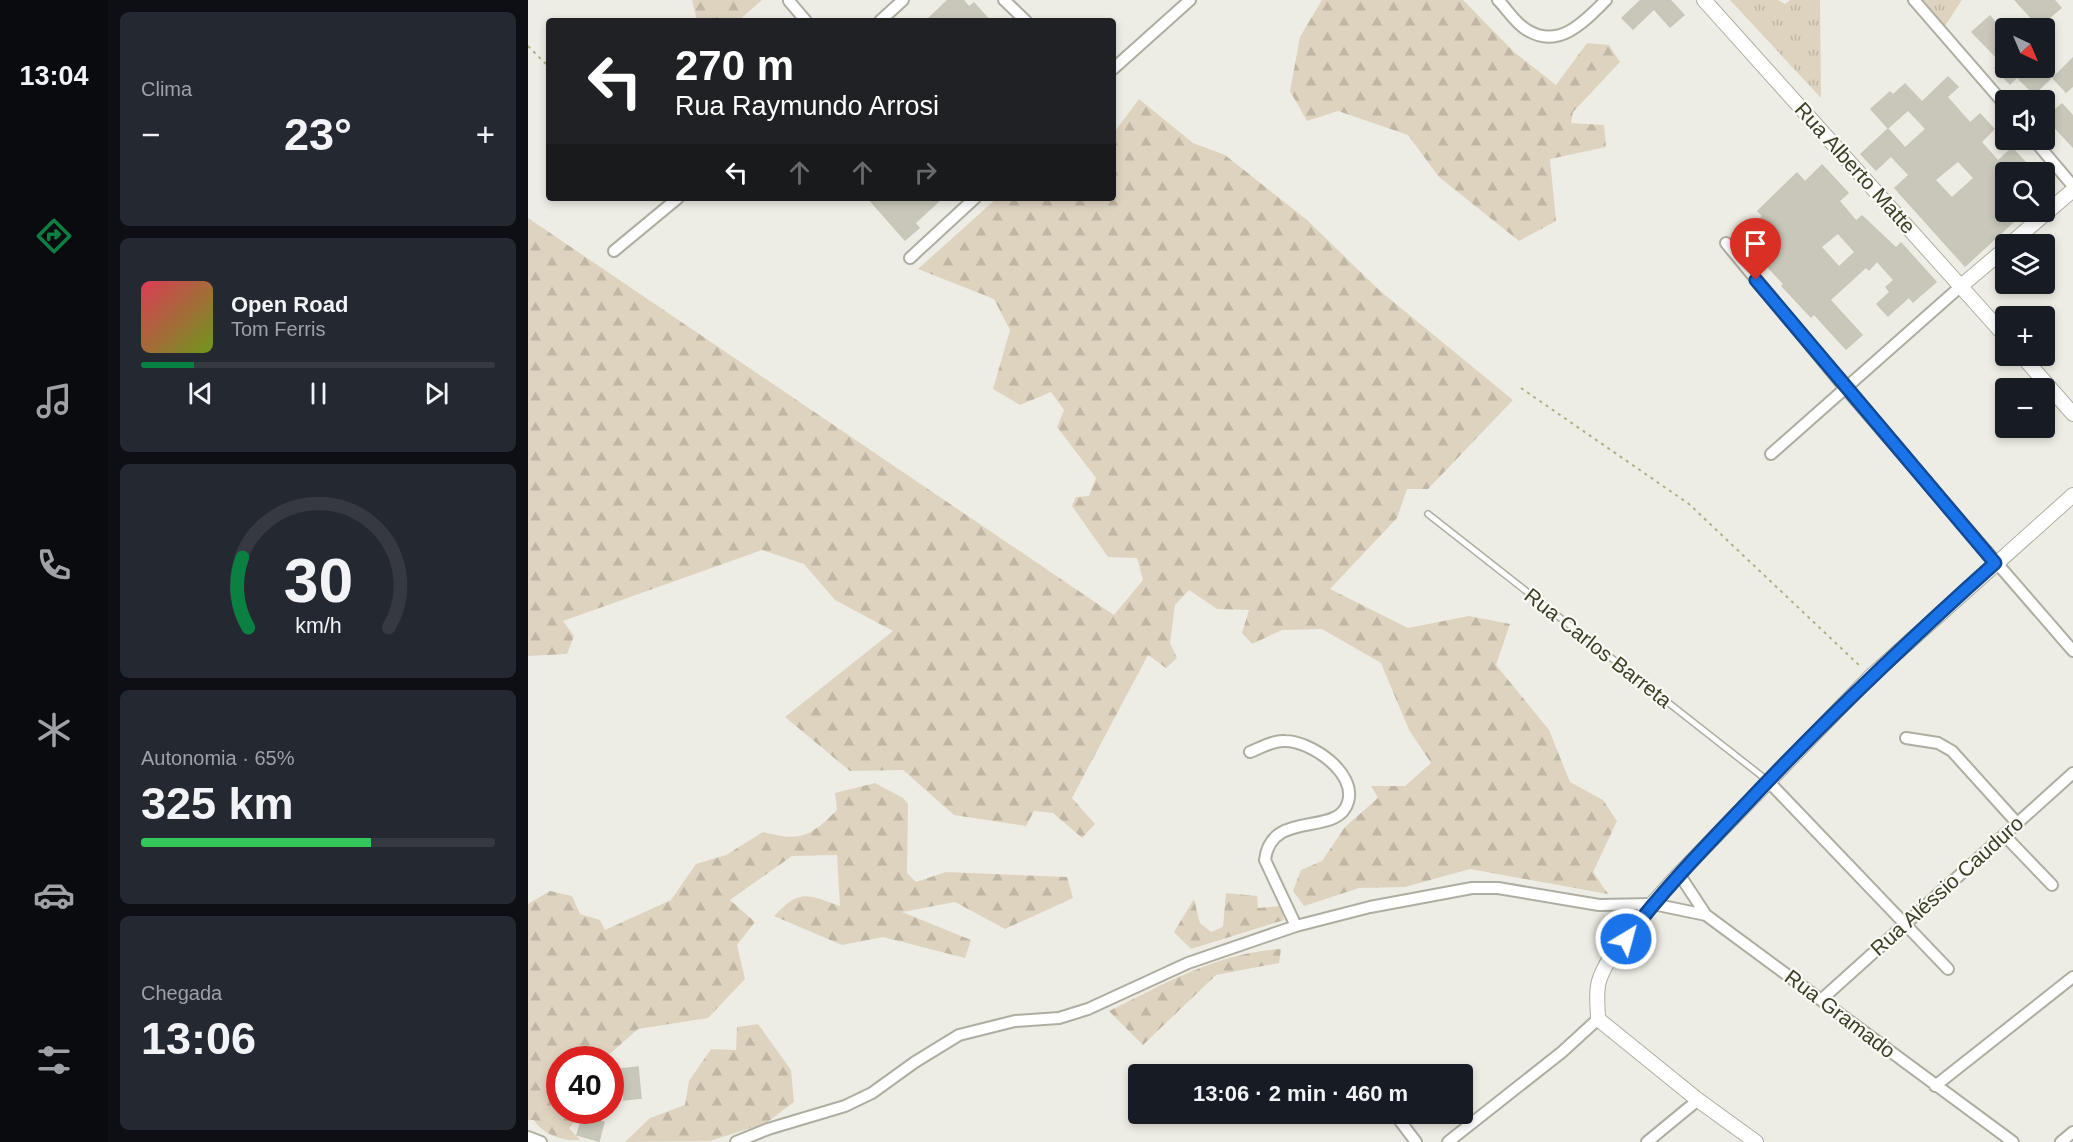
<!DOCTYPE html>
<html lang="pt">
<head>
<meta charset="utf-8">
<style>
	:root { --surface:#171b24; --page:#242831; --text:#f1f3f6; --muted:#9ea1a6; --line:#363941; --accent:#0b8043 }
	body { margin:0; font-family:Arial,sans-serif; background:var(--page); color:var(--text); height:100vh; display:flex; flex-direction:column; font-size:22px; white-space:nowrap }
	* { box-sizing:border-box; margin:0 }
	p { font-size:20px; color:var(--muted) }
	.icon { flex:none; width:33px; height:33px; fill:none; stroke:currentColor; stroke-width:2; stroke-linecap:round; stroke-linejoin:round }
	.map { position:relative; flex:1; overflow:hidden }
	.details { display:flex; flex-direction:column; gap:12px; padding:12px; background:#0d0f14; width:420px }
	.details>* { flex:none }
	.banner { position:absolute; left:18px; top:18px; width:570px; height:183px; border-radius:6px; box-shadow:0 3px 9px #0003; background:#202124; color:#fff; overflow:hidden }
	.needle { width:39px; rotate:136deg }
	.buttons { position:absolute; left:1467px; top:18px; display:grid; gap:12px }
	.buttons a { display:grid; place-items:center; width:60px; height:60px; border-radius:6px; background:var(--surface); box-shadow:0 3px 9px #0003; font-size:30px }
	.speed { position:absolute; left:18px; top:1046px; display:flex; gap:12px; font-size:30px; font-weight:700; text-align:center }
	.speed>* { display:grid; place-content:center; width:78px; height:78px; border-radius:50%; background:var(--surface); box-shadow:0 3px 9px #0003; line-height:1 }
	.speed .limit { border:9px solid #d22; background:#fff; color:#111 }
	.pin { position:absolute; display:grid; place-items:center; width:51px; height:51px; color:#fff; margin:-62px -26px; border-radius:50% 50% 50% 0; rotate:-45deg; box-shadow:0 0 6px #0007 }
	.pin .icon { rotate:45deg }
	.me { position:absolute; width:66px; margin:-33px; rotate:37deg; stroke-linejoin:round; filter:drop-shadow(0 0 4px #0008) }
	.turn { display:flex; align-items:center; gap:21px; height:126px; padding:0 30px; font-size:27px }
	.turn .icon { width:78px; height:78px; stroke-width:2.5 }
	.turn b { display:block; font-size:42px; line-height:51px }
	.lanes { display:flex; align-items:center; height:57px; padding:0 30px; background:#0003; justify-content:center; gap:30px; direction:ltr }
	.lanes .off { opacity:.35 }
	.big { font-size:45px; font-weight:600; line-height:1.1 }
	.details .tile { flex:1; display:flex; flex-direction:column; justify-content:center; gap:9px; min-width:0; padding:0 21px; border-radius:9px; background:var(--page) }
	.details .dial { align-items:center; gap:0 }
	.dial svg { height:156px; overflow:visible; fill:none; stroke:var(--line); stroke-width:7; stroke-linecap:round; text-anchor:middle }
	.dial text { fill:var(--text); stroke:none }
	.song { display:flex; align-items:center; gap:18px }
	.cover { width:72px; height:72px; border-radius:9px; background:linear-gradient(135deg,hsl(350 70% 55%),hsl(80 70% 35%)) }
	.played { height:6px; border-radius:3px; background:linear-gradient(90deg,var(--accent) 15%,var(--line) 15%) }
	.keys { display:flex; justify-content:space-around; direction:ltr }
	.heat { display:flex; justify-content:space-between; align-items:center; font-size:33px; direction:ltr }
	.charge { height:9px; border-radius:4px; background:linear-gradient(90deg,#34c759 65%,var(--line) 0) }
	.trip { position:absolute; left:600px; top:1064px; width:345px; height:60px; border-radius:6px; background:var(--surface); box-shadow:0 3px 9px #0003; font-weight:600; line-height:60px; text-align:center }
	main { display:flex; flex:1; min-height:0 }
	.tabs { display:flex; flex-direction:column; width:108px; justify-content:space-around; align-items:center; background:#090b0e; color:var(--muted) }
	.tabs .icon { width:42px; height:42px }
	.tabs .selected { color:var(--accent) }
	.tabs b { font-size:27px; color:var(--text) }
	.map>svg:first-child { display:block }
</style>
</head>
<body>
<main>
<nav class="tabs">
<b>13:04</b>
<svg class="icon selected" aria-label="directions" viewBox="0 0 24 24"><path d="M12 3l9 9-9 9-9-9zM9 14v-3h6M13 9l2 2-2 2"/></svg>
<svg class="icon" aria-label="music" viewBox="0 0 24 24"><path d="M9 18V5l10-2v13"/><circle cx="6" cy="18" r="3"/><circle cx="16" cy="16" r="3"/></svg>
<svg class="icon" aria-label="phone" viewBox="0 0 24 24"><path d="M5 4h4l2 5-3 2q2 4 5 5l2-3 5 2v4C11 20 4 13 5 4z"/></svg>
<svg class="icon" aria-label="climate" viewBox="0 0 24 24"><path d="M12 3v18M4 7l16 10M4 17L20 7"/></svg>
<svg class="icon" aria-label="car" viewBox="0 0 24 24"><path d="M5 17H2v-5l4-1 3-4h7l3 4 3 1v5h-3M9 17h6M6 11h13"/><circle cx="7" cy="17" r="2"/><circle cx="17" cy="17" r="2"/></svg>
<svg class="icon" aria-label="filters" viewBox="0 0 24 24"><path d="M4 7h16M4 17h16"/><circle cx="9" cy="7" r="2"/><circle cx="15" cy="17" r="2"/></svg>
</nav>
<section class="details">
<div class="tile"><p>Clima</p>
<div class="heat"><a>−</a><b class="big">23°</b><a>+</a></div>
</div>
<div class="tile">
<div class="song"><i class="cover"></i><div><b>Open Road</b><p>Tom Ferris</p></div></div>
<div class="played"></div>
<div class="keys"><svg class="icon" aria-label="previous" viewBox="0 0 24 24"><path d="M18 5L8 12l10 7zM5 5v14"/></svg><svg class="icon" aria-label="pause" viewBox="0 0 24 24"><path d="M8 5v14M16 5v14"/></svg><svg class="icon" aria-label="next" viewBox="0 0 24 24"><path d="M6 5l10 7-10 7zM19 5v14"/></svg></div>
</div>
<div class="tile dial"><svg viewBox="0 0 100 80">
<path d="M14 69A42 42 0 1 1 86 69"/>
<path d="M14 69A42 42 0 0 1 11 33" stroke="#0b8043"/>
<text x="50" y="56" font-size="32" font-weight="700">30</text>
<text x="50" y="72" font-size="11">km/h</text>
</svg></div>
<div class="tile"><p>Autonomia · 65%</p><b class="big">325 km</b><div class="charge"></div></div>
<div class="tile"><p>Chegada</p><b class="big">13:06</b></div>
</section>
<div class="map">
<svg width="1545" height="1142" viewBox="0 0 1545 1142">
	<defs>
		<pattern id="grass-tufts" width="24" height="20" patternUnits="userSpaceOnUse" patternTransform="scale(1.5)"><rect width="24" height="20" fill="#ded3bf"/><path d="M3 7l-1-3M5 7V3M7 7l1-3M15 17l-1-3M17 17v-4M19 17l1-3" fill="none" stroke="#bfb6a4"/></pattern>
		<pattern id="forest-firs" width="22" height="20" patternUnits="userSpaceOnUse" patternTransform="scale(1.5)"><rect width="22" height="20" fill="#ded3bf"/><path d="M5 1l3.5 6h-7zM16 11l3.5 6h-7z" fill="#bfb6a4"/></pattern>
	</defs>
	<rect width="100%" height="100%" fill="#eeede5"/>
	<!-- grass -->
	<path fill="url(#grass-tufts)" d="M1202,0H1250L1257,4L1262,0H1292L1293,98Z
		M1394,0H1434L1417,26Z"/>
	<!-- forest -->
	<path fill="url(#forest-firs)" d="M164,0H234L210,21H169Z
		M794,0H935L986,52L1028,85L1059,43L1081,45L1092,62L1045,112L1043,123L1076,125L1078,147L1022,159L1028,221L991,241L911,177L880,135L810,111L779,121L762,91L772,37Z
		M611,99L665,143L697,155L779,220L851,290L985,400L900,489H879L869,518L802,589L880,628L941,616L982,624L968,665L1021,730L1042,782L1075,800L1089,821L1065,872L1080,894L942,869L877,887L831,888L776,906L765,891L773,870L794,861L817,827L850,798L843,786H877L903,763L881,730L853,663L794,629L754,630L724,644L714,633L721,610L689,609L661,590L647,605L642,643L649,658L638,668L620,655L544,798L567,824L554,838L525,813L506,811L498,826L426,815L375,770L322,771L257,717L365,631L307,600L276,564L234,550L35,621L46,636L39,654L0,656V218L586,615L615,580L609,558L580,557L544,506L548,497L561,496L568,478L529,427L536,410L523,392L492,405L465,389L482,330L466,299L390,269L469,198H585V134Z
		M347,783L375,798L380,804L379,873L388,882L418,872L539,877L545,898L477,929L427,902L374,912L443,940L437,958L355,937L314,945L246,916C273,888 279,895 312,906L309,855L264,856L202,900L227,922L209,945L217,979L180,1018L110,1029L76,1059H32V1110H67L53,1115L41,1128L52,1140C36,1142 14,1134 6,1120H0V904L22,891L44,896L52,914L72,920L77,930L143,900L168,864L198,855L235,832C272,842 282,837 309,810L307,793Z
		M698,893L729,896L730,908L753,906L756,920L663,949L646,932L666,899L672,923L683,932L695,927Z
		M753,949L751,963L688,975L615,1045L581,1011C636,984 691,952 753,949Z
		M230,1024L263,1070L266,1102L238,1123L182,1141L97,1142L122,1118L157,1105L161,1081L183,1049L208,1050L209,1027Z"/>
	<!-- building -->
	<path fill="#c8c7ba" stroke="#c7c7b8" stroke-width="1.5" fill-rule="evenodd" d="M420,0H435L441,7L446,3L462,21H398Z
		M1113,0H1142L1156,15L1142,27L1126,9L1105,29L1094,18Z
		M1487,0H1526L1533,8L1511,26Z
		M1462,16L1478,36V67L1444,32Z
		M1545,58V86L1538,92L1525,78Z
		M1467,68H1512L1522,79L1506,94L1489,77L1482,84Z
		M1420,77L1430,87L1419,97L1442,123L1452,114L1466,129L1453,142L1470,161L1484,148L1498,163L1494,167L1498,172H1478V212H1496L1437,266L1367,188L1381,175L1363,156L1348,170L1333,154L1360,129L1377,148L1398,129L1380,110L1360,128L1343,109L1362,92L1365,95L1377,84L1394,102ZM1430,161L1446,178L1424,198L1407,180Z
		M1534,104L1545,116V147L1518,118Z
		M1294,165L1320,193L1311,201L1328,221L1334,216L1368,248L1373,243L1408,282L1385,302L1381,297L1360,316L1349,304L1362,292L1358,287L1366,280L1349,261L1341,270L1338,267L1302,300L1334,335L1318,349L1286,314L1283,317L1254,286L1256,284L1240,267L1245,263L1228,244L1225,248L1213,236L1235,216L1230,211L1269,173L1277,182ZM1310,233L1327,252L1311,267L1293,247Z
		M340,198H414L387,223L391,228L377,240Z
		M110,1067L113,1098L96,1100L93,1069Z
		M54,1117L76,1122L71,1141L49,1135Z"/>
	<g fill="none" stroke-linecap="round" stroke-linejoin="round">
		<defs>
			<path id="service" d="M900,514L1240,781"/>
			<path id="minor" d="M476,0L498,21
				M970,0C979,9 988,24 999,30C1031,50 1057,21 1078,0
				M1386,0L1478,106
				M261,1L278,21
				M352,21L375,0
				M585,69L662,0
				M1506,140L1545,186
				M1198,243L1318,389L1545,651
				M86,251L150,198
				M382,258L447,198
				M1243,454L1433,286
				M1378,738L1410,743L1424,751L1489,823
				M722,752C732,748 746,740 757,741C783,741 829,773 820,802C810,838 743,808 737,860L768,926
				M1240,781L1420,969
				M1476,835L1524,885
				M1151,874L1178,915L1485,1142
				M1294,999L1545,773
				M1407,1086L1545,977
				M866,1113L888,1142
				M0,1137L13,1142
				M208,1142L240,1129L317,1106L344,1093L387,1062L431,1035L487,1021L531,1018L560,1009L660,963L768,926L842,907L944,888H970L1071,905L1125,904L1178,915
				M920,1142L1034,1052L1070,1019
				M1119,1142L1170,1100
				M1533,1142L1545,1132"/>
			<path id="tertiary" d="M1176,0L1478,337
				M1482,244L1545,190
				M1433,286L1478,248
				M1494,356L1545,414
				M1228,1142L1170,1100L1070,1019C1070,1008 1068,997 1070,986C1073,958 1131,896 1151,874L1342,677L1545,495"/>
		</defs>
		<!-- service casing -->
		<use href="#service" stroke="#aeaea0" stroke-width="8"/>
		<!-- minor casing -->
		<use href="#minor" stroke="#aeaea0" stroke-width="14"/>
		<!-- tertiary casing -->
		<use href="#tertiary" stroke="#aeaea0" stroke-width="16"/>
		<!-- path -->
		<path stroke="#adb087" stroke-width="2" stroke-dasharray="3 4.5" stroke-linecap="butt" d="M0,46L21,67
			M993,388L1161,504L1333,667"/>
		<!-- service -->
		<use href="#service" stroke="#fff" stroke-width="5"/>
		<!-- minor -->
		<use href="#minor" stroke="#fff" stroke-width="10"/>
		<!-- tertiary -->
		<use href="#tertiary" stroke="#fff" stroke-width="14"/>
	</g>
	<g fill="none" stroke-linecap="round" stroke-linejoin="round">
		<defs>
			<path id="route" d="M1098,939C1135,890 1177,847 1219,803C1298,719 1381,640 1467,563L1228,280"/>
		</defs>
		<!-- route casing -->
		<use href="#route" stroke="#114b97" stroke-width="15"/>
		<!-- route -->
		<use href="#route" stroke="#1a73e8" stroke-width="10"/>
	</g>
	<g text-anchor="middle" stroke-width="4.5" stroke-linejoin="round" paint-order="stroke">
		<!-- street labels -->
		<g font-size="21" fill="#3c3f25" stroke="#fafaf6">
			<text transform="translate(1327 168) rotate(48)" y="7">Rua Alberto Matte</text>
			<text transform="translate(1070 648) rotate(38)" y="7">Rua Carlos Barreta</text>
			<text transform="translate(1419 886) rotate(-42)" y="7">Rua Aléssio Cauduro</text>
			<text transform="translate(1312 1014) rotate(37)" y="7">Rua Gramado</text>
		</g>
	</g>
</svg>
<div class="buttons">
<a><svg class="needle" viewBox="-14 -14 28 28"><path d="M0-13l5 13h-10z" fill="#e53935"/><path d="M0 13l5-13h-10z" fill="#9ea1a6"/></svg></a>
<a><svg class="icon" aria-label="sound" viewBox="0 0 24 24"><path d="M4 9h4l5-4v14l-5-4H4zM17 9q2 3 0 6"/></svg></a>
<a><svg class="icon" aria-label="search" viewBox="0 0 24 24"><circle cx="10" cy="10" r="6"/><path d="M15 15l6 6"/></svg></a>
<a><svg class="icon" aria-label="layers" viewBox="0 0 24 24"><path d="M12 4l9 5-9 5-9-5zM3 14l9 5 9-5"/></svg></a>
<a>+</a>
<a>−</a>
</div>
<div class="speed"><div class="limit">40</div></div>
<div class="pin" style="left:1228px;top:280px;background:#d93025"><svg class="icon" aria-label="arrive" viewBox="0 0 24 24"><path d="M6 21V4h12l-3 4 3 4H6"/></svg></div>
<svg class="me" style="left:1098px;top:939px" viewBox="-20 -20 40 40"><circle r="17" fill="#1a73e8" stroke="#fff" stroke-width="3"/><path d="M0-11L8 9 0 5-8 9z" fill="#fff"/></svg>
<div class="trip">13:06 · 2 min · 460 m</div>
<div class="banner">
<div class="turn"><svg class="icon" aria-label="left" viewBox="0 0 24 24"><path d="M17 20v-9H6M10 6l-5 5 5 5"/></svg><div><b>270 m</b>Rua Raymundo Arrosi</div></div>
<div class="lanes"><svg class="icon" aria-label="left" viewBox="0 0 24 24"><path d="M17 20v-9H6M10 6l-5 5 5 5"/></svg><svg class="icon off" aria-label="ahead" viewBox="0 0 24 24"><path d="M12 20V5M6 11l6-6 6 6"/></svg><svg class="icon off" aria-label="ahead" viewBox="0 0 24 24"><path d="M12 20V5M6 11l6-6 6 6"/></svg><svg class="icon off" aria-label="right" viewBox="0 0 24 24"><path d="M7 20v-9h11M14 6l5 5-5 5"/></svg></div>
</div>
</div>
</main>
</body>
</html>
